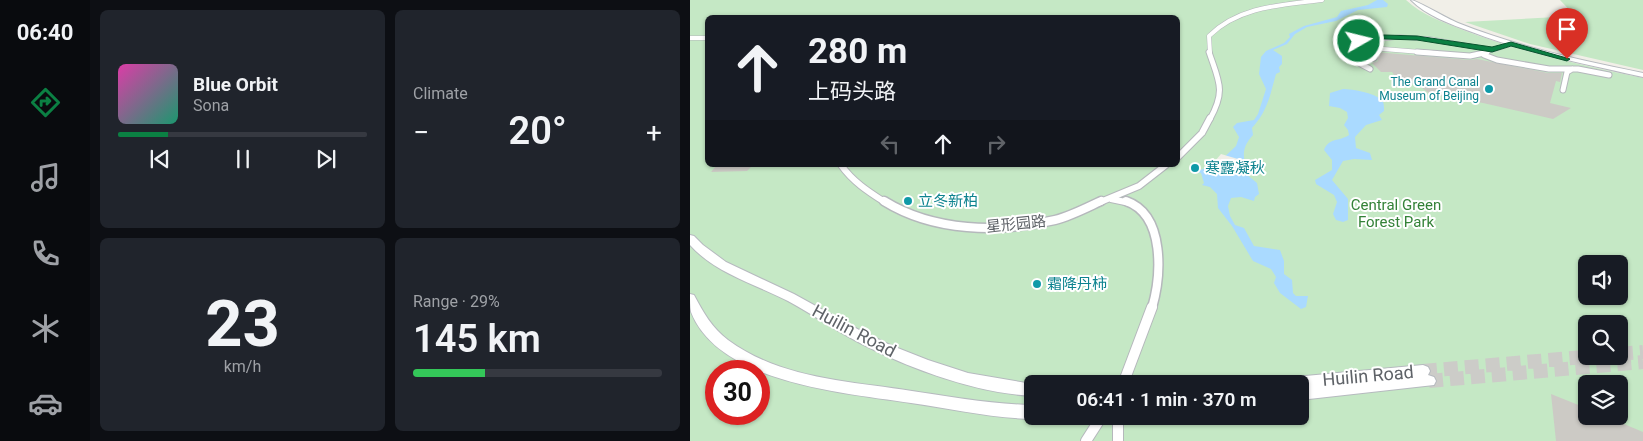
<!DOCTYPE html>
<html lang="en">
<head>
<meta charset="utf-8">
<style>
	:root { --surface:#171b24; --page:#20242c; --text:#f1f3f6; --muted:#9ea1a6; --line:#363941; --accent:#0b8043 }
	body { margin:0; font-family:Roboto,"Noto Sans SC",sans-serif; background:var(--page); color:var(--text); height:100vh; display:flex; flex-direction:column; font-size:19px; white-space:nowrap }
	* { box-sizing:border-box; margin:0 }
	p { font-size:16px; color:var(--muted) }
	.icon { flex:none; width:28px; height:28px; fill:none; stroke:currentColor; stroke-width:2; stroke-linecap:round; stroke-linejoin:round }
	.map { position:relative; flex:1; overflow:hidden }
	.sheet { display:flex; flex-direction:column; gap:10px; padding:10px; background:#0d0f14; width:600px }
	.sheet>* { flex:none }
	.hud { position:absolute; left:15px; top:15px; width:475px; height:152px; border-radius:8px; box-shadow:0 1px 4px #0004; background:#171b24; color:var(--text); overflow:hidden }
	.controls { position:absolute; left:888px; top:255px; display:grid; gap:10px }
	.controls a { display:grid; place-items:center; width:50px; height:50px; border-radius:8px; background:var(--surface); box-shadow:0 1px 4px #0004; font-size:25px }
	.speed { position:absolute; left:15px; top:360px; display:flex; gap:10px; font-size:25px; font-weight:700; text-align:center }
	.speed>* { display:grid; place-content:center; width:65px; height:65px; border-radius:50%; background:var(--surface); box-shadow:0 1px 4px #0004; line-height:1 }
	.speed .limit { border:8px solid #d22; background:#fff; color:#111 }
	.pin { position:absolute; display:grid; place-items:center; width:42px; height:42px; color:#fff; margin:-51px -21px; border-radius:50% 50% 50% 0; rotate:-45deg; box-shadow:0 0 5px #0007 }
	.pin .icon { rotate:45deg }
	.me { position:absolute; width:55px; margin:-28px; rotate:82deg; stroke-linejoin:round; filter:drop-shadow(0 0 4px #0008) }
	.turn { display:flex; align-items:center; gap:18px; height:105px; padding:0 20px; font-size:22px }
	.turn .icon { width:65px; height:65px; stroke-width:2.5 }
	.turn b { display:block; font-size:35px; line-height:42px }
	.lanes { display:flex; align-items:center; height:48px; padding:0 20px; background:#0003; justify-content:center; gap:25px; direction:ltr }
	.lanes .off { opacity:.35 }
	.big { font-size:38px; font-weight:600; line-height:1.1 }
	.sheet .tile { flex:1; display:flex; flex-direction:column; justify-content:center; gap:8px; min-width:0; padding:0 18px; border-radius:8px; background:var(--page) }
	.sheet .dial { align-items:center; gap:0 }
	.dial b { font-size:65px; line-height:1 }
	.song { display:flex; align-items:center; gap:15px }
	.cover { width:60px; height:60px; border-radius:8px; background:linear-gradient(135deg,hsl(320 70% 55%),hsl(160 70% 35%)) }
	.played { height:5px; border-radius:2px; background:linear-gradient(90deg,var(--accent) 20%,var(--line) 20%) }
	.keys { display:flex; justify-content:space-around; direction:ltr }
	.heat { display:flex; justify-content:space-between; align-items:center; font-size:28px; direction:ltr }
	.charge { height:8px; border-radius:4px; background:linear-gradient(90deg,#34c759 29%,var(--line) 0) }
	.sheet .tiles { flex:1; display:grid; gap:10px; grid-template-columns:repeat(2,1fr) }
	.trip { position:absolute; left:334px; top:375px; width:285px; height:50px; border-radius:8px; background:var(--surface); box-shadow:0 1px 4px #0004; font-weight:600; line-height:50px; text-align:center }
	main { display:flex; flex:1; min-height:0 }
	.tabs { display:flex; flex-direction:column; width:90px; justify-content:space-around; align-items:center; background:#090b0e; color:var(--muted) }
	.tabs .icon { width:35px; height:35px }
	.tabs .active { color:var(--accent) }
	.tabs b { font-size:22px; color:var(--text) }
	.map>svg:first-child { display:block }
</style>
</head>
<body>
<main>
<nav class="tabs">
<b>06:40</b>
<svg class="icon active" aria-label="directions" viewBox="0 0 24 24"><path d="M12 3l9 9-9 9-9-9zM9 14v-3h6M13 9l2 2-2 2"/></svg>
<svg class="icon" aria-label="music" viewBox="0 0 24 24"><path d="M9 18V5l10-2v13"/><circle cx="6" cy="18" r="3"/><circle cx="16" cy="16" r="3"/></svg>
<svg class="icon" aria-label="phone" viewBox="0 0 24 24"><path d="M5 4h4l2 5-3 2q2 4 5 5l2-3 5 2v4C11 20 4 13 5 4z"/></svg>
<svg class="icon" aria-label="climate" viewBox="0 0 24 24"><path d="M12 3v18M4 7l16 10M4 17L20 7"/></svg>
<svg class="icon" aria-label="car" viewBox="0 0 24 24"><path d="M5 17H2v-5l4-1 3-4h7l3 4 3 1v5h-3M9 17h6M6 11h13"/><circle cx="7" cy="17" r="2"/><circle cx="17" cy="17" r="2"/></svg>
</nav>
<section class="sheet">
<div class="tiles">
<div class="tile">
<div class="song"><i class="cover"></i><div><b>Blue Orbit</b><p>Sona</p></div></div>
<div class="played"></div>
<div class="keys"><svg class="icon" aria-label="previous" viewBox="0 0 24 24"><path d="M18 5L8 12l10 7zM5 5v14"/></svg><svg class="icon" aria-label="pause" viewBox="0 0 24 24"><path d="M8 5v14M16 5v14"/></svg><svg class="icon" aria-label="next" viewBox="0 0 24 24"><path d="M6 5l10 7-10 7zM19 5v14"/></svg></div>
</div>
<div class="tile"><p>Climate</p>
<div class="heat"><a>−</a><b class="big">20°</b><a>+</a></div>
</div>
<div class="tile dial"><b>23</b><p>km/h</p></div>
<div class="tile"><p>Range · 29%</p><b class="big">145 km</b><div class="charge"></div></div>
</div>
</section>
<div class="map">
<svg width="953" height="441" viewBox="0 0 953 441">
	<rect width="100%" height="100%" fill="#f1efe8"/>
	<!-- green -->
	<path fill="#c5e8c5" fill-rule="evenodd" d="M0,0H716C732,15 753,22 773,30C831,52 892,65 953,78V441H0ZM18,18H488V165H18ZM896,264H929V296H896ZM896,324H929V356H896ZM26,371H69V414H26ZM342,384H610V416H342ZM896,384H929V416H896Z
		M870,0H953V70L840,44L775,22L885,16Z"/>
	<!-- water -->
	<path fill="#aadaff" d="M687,0H693L698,4L697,7L668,10L646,21L617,27L605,34L597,44L583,50L592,56V64L589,67L590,72L586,74C580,95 578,110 562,128L563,135C555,144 552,151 555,163L550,169L567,183L569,194L565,197L564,201L551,197L541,198L538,206L540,216L545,225L554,228L564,246L590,250L594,261V274L602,280L603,293L606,296H618L616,307L611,309L590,293L584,283L586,277L581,269L563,261L542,226L528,208L527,194L520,187L512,185L514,183L511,173L506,172L529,162L546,146L549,137L543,127L547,123L564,120L568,114L576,89L569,74L571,57L576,51L594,43L600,37L599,34L614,26L647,17L651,11L678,5Z
		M653,89C662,89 688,93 693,102C694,104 694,108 694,111L689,115L692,120L676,125L665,137L666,148L680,153L682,160L664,159L653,161L642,180L658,199V220L653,222L646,220L643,214L647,202L644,195L626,184L625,180L642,170V160L634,150C639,137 649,142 659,135L658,130L654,125L658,118L657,112L650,108L639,106L640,93Z"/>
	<!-- pier -->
	<path fill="#f1efe8" d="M531,154L558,162L554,169L556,170L525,161Z"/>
	<!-- building -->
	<path fill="#cccac5" d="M685,52L780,60L787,59L858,73H872L870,82L866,81L860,103L881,108L863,119L793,103L740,94L727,84H714L709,76H705L702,72H691L682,63L688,61Z
		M27,165H63L57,171L21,172Z
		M861,394L896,408V416H915L953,432V441H866Z"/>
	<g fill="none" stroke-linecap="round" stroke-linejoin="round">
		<!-- secondary-tunnel -->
		<path stroke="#ccccc8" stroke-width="14" stroke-dasharray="14 7" stroke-linecap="butt" d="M929,354L953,352
			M733,371L904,356
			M739,381L953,362"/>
		<defs>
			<path id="minor-far4" d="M0,38H18
				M520,53L519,36C549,6 592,5 632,0
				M658,53L656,48L669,41L710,37L740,39L802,50L821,44
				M681,53L678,49L681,48L743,53
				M796,53L798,51"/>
			<path id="minor-far3" d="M519,52C529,82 536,90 520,119
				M657,52L665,61L680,69
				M727,52L780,56L794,53
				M797,52L794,55L807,60L859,69H888L919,75
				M669,62L684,58L680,52
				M873,90L877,72L882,69"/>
			<path id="minor-far2" d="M488,157L512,133L520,118
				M151,165C163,182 179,192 196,203
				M421,199L440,203
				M408,203L449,186L476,165"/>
			<path id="minor-far1" d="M194,201C244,232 309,233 365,220C381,216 396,208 411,201
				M436,201C476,215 471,277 462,308"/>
			<path id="minor" d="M433,384L462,307
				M428,416V441
				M396,441L412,416"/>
			<path id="secondary" d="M721,0C726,0 758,19 768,23C828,47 890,60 953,73V77C895,64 837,53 782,32C760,24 737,16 721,0Z
				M0,235L4,236L13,245L36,262L104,294L171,331L200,345L238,360L278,373L342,384V396C286,393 220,369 170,343C145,330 122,314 98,301C65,284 25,273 0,245Z
				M0,294L4,295C13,312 22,328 38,340C91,379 159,381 222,391C262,397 301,404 342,405V416H347L342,419C301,418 262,409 221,403C157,393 29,384 1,312C0,307 0,299 0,294Z
				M733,365L738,367L740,371L738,375L744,377L746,381L744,385L610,400V384H587L589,380L594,378Z"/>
		</defs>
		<!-- minor-far4 casing -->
		<use href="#minor-far4" stroke="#b5b8bc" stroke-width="5"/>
		<!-- minor-far3 casing -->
		<use href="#minor-far3" stroke="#b5b8bc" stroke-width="7"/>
		<!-- minor-far2 casing -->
		<use href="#minor-far2" stroke="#b5b8bc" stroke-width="8"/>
		<!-- minor-far1 casing -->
		<use href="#minor-far1" stroke="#b5b8bc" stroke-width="11"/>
		<!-- minor casing -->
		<use href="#minor" stroke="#b5b8bc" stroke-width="12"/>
		<!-- secondary casing -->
		<use href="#secondary" stroke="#b6babf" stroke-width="2"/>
		<!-- minor-far4 -->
		<use href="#minor-far4" stroke="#fff" stroke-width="4"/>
		<!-- minor-far3 -->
		<use href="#minor-far3" stroke="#fff" stroke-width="5"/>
		<!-- minor-far2 -->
		<use href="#minor-far2" stroke="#fff" stroke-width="6"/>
		<!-- minor-far1 -->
		<use href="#minor-far1" stroke="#fff" stroke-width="8"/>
		<!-- minor -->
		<use href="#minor" stroke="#fff" stroke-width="10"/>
		<!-- secondary -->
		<use href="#secondary" fill="#fff" fill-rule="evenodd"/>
	</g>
	<!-- route -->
	<path fill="#0b8043" stroke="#07532c" d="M694,35L727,36L802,47L821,42L880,59L877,61L821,46L802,52L727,40L694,39L669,43L666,41Z"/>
	<!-- markers -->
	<g fill="#0f9aa8" stroke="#fff" stroke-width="2">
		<circle cx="799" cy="89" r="5"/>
		<circle cx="505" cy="168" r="5"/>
		<circle cx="218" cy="201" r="5"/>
		<circle cx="347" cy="284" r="5"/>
	</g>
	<g text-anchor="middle" stroke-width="4" stroke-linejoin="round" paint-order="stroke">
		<!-- far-culture labels -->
		<g font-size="12" fill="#0d838f" stroke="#fff" text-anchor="end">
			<text x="789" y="86">The Grand Canal<tspan x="789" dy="14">Museum of Beijing</tspan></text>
		</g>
		<!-- culture labels -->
		<g font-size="15" fill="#0d838f" stroke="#fff" text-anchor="start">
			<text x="515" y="173">寒露凝秋</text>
			<text x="228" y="206">立冬新柏</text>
			<text x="357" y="289">霜降丹柿</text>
		</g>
		<!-- park labels -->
		<g font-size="15" fill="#348238" stroke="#fff">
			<text x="706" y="210">Central Green<tspan x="706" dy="17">Forest Park</tspan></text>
		</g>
		<!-- street labels -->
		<g font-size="15" fill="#5f6368" stroke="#fff">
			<text transform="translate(326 224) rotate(-6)" y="5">星形园路</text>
		</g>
		<!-- near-street labels -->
		<g font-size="18" fill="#5f6368" stroke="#fff">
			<text transform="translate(164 331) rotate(28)" y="6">Huilin Road</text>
			<text transform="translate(678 376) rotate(-5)" y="6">Huilin Road</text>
		</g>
	</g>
</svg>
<div class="controls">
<a><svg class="icon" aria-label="sound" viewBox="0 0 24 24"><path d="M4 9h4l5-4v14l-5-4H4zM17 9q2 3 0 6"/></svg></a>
<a><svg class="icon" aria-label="search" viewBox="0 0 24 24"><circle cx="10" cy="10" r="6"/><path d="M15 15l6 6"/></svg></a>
<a><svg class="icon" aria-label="layers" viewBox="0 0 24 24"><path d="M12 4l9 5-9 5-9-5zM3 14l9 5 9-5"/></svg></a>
</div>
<div class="speed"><div class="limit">30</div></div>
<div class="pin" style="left:877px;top:59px;background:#d93025"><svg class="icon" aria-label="arrive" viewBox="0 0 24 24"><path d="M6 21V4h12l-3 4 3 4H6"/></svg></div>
<svg class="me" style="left:669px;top:41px" viewBox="-20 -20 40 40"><circle r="17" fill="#0b8043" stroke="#fff" stroke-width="3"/><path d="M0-11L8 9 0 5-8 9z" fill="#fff"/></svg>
<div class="trip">06:41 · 1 min · 370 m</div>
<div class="hud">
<div class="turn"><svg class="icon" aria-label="ahead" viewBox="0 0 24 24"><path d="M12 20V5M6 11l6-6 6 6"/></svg><div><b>280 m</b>上码头路</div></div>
<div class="lanes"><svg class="icon off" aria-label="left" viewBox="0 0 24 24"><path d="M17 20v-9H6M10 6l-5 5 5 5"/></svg><svg class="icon" aria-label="ahead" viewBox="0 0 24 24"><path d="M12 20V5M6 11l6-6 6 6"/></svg><svg class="icon off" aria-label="right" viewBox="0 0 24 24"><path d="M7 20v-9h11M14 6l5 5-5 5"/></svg></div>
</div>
</div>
</main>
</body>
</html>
